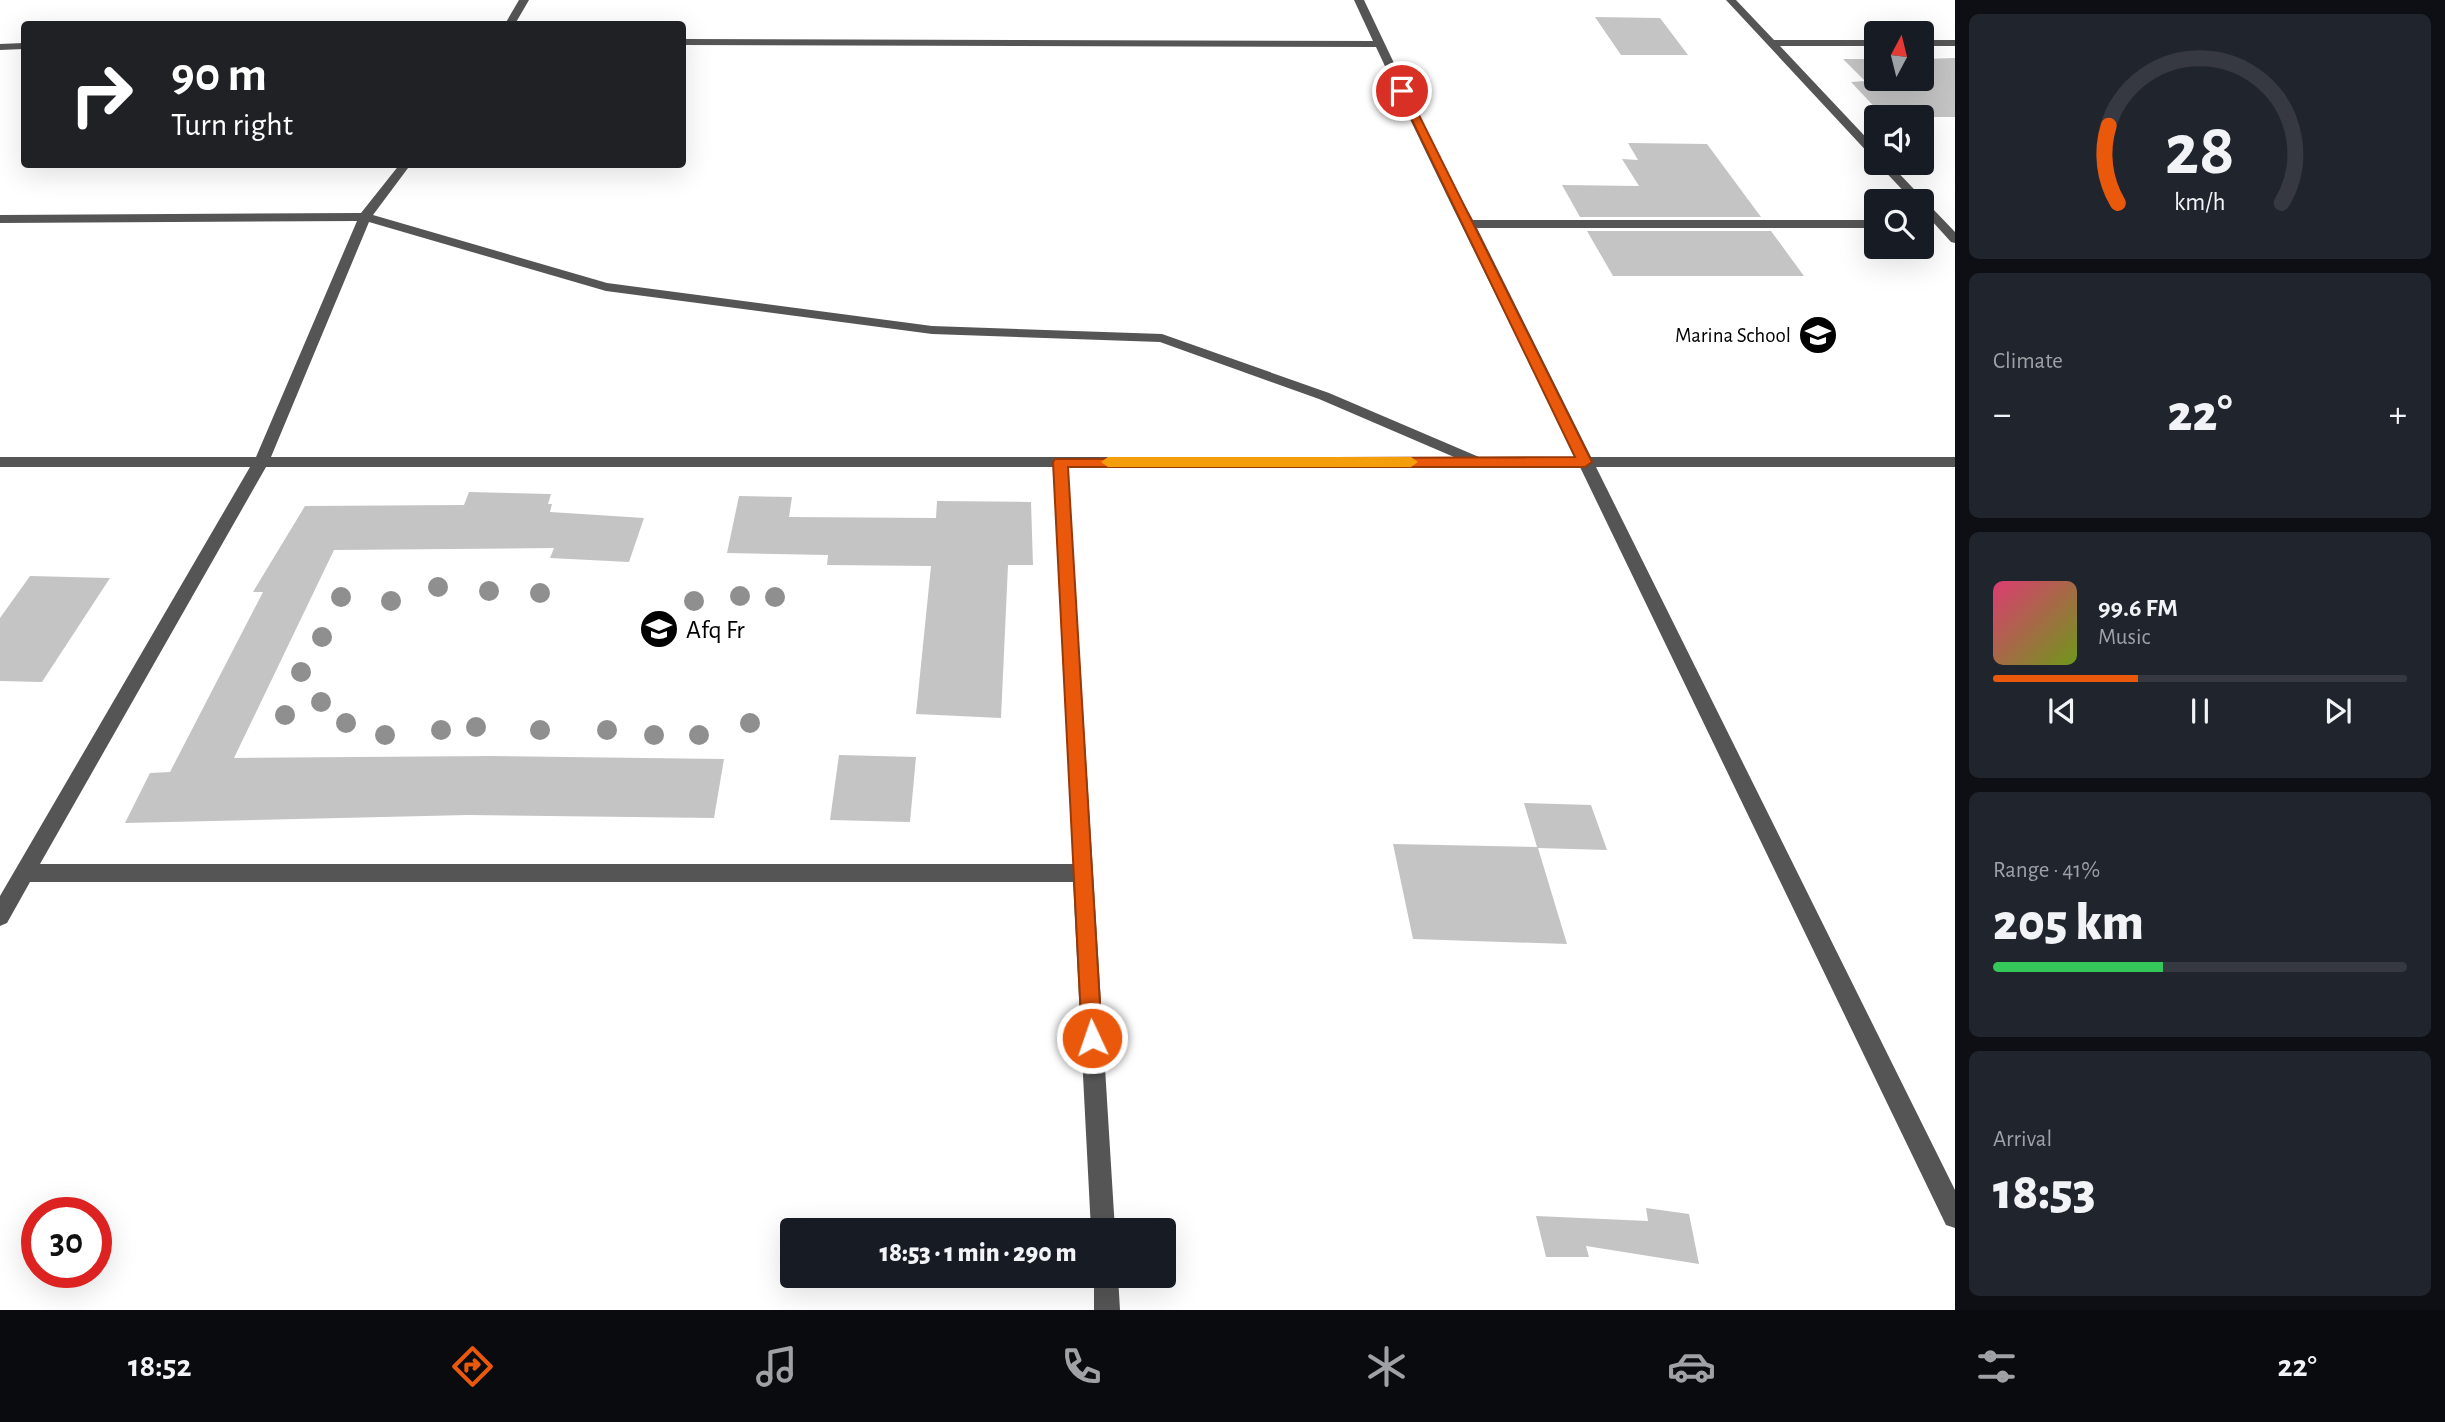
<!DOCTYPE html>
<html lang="en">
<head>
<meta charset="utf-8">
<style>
	:root { --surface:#171b24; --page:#20242c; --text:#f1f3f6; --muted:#9ea1a6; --line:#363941; --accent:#ea580c }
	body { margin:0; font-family:"Alegreya Sans",sans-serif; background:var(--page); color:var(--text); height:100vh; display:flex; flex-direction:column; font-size:26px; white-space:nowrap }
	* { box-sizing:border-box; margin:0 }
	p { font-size:23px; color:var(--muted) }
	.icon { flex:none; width:38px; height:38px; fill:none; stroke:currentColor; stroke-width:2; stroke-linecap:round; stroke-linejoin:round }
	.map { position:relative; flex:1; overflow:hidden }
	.drawer { display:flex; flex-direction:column; gap:14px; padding:14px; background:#0d0f14; width:490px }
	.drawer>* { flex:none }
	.top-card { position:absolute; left:21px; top:21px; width:665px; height:147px; border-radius:7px; box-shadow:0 7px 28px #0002; background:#202124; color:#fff; overflow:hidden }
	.needle { width:46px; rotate:7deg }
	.fabs { position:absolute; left:1864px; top:21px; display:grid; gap:14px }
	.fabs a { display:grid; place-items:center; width:70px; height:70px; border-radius:7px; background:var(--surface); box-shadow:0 7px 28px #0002; font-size:35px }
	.speed { position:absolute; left:21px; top:1197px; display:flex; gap:14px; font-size:35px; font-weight:700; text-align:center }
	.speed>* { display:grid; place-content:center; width:91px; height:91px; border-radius:50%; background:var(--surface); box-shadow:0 7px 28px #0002; line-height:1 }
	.speed .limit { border:10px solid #d22; background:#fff; color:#111 }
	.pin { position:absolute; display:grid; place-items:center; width:60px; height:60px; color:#fff; margin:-30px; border:4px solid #fff; border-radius:50%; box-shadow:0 2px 7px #0007 }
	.me { position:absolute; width:77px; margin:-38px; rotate:357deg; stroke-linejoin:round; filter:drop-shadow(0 0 5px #0008) }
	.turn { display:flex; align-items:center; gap:24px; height:147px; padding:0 35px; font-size:32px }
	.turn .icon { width:91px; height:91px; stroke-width:2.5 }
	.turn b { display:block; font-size:49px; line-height:60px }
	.big { font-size:52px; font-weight:800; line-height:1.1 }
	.drawer .tile { flex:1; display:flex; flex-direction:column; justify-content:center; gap:10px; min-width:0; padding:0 24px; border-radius:10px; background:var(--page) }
	.drawer .dial { align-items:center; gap:0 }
	.dial svg { height:182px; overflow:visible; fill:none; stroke:var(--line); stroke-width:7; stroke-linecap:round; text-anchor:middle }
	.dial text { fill:var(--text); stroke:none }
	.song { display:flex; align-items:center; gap:21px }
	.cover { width:84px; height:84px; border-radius:10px; background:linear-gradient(135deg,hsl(340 70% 55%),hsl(80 70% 35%)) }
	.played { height:7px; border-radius:4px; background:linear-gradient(90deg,var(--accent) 35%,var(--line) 35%) }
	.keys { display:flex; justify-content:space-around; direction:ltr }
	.heat { display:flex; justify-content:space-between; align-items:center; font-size:38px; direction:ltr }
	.charge { height:10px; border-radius:5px; background:linear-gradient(90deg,#34c759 41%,var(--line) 0) }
	.trip { position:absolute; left:780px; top:1218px; width:396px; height:70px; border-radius:7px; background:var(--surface); box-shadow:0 7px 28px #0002; font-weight:800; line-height:70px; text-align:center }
	.tabs { display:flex; height:112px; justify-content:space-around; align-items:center; background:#090b0e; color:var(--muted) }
	.tabs .icon { width:49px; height:49px }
	.tabs .active { color:var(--accent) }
	.tabs b { font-size:32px; color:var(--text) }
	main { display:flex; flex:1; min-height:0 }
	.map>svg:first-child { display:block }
</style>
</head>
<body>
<main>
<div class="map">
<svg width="1955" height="1310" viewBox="0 0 1955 1310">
	<rect width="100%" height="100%" fill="#fff"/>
	<!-- building -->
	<path fill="#c4c4c4" d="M1595,17L1660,18L1688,55H1621Z
		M1955,58V117H1884L1851,82L1865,81L1843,59H1876V79H1922V59Z
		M1628,143L1707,144L1761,217H1580L1562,185L1639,186L1622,159L1638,160Z
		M1587,231H1771L1804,276H1613Z
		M469,492L551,494L548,504H552L550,512L644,518L629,562L550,558L554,548L334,550L234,758L492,756L724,759L714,818L468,815L125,823L150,773L170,772L263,592H253L305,506L464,505Z
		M739,496L792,497L789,517L936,518L937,501L1031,502L1033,565H1008L1001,718L916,714L931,566L827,565L828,555L727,553Z
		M30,576L110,578L42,682L0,681V618Z
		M839,755L916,757L910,822L830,820Z
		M1524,803L1591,805L1607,850L1538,848L1567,944L1413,939L1393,844L1537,847Z
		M1646,1208L1689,1214L1699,1264L1586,1246L1589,1257H1546L1536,1216L1648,1221Z"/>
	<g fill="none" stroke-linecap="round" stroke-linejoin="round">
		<!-- minor -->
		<path fill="#555" fill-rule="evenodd" d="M519,0H529L515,24H505Z
			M1354,0H1364L1441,162L1473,220H1876V228H1477L1591,457H1955V467H1596L1955,1190V1228L1946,1225L1580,467H1068L1115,1230H1091L1073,882H30L7,923L0,926V896L250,467H0V457H256L357,221L0,223V215L361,213L400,164H411L373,215L607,283L932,326L1162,334L1329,393L1479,457H1575C1509,320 1440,185 1376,47L682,45V39L1373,41ZM369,222L606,291L932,334L1160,342L1319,399L1454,457H271ZM266,467H1053L1073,864H40Z
			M1726,0H1736L1774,40H1876V46H1780L1876,148V158L1872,157Z
			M1922,40H1955V46H1922Z
			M24,43V49L0,50V44Z
			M1877,163H1889L1955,232V243L1951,242L1922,210V201H1913Z
			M1094,1276H1118L1120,1310H1094Z"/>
	</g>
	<!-- trees -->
	<g fill="#8f8f8f">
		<circle cx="438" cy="587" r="10"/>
		<circle cx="489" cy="591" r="10"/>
		<circle cx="540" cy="593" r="10"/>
		<circle cx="740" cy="596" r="10"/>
		<circle cx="341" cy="597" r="10"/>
		<circle cx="775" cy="597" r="10"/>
		<circle cx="391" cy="601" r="10"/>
		<circle cx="694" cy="601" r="10"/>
		<circle cx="322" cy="637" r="10"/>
		<circle cx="301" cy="672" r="10"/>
		<circle cx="321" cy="702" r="10"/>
		<circle cx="285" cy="715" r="10"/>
		<circle cx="346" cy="723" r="10"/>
		<circle cx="750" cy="723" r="10"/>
		<circle cx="476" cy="727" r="10"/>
		<circle cx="441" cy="730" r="10"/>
		<circle cx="540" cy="730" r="10"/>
		<circle cx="607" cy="730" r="10"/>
		<circle cx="385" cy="735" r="10"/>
		<circle cx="654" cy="735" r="10"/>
		<circle cx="699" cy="735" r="10"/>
	</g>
	<!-- route -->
	<path fill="#ea580c" stroke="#983908" stroke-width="2" d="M1399,89L1407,91L1592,462L1585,467H1068L1102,1038L1099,1045L1092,1048L1085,1045L1082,1038L1053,462L1055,459L1575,457L1398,91Z"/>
	<!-- slow -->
	<path fill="#f59e0b" d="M1108,457H1411L1418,462L1411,467H1108L1101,462Z"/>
	<!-- icons -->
	<defs>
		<symbol id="school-disc" viewBox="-11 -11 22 22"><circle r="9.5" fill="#000" stroke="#fff"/><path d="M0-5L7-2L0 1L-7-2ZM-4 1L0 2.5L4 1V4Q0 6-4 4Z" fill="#fff"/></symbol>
	</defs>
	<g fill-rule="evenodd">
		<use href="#school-disc" x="1796" y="313" width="44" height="44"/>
		<use href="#school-disc" x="637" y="607" width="44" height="44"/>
	</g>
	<g text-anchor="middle" stroke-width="7" stroke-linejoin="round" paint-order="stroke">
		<!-- far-poi labels -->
		<g font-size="21" fill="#000" stroke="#fff" text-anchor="end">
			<text x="1791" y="342">Marina School</text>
		</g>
		<!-- poi labels -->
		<g font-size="26" fill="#000" stroke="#fff" text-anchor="start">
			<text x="686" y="638">Afq Fr</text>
		</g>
	</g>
</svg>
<div class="fabs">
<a><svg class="needle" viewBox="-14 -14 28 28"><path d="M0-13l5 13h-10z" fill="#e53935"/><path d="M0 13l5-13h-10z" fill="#9ea1a6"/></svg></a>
<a><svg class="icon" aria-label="sound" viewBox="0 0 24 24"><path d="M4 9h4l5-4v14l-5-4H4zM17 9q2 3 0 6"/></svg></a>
<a><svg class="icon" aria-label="search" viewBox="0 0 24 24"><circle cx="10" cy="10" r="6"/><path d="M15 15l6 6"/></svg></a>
</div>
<div class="speed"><div class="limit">30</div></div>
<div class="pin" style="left:1402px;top:91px;background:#d93025"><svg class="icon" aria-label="arrive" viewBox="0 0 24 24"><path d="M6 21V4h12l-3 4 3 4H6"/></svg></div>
<svg class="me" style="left:1092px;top:1038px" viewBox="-20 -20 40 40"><circle r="17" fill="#ea580c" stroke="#fff" stroke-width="3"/><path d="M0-11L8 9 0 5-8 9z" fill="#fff"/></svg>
<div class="trip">18:53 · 1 min · 290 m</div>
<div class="top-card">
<div class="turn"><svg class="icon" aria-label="right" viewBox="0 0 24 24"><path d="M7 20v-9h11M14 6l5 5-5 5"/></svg><div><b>90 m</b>Turn right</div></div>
</div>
</div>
<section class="drawer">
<div class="tile dial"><svg viewBox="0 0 100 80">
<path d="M14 69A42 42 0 1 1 86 69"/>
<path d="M14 69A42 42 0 0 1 10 35" stroke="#ea580c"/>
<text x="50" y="56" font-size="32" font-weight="700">28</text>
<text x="50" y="72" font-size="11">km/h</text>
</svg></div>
<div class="tile"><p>Climate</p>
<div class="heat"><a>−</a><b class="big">22°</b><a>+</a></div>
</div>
<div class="tile">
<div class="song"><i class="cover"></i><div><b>99.6 FM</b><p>Music</p></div></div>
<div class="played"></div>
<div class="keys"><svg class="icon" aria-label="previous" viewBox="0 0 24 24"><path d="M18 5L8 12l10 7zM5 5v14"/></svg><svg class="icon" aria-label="pause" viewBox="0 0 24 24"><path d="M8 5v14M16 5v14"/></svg><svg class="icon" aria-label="next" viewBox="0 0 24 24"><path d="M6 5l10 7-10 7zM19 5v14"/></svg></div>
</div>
<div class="tile"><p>Range · 41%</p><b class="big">205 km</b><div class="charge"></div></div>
<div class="tile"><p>Arrival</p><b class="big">18:53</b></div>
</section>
</main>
<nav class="tabs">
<b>18:52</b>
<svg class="icon active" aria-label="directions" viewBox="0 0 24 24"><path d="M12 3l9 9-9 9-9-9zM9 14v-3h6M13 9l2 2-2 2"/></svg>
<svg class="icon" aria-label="music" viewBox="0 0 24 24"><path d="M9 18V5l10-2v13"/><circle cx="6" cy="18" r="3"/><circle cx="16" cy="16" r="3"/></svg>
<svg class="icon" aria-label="phone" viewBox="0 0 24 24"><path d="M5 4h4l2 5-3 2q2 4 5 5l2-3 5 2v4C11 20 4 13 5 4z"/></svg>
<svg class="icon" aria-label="climate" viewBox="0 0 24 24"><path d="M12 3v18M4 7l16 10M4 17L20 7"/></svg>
<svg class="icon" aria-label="car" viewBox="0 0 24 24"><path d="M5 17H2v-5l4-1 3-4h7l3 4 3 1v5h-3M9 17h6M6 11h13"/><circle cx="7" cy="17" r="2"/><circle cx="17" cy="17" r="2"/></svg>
<svg class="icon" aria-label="filters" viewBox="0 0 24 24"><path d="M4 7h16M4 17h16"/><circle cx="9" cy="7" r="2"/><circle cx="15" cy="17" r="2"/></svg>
<b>22°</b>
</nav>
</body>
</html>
